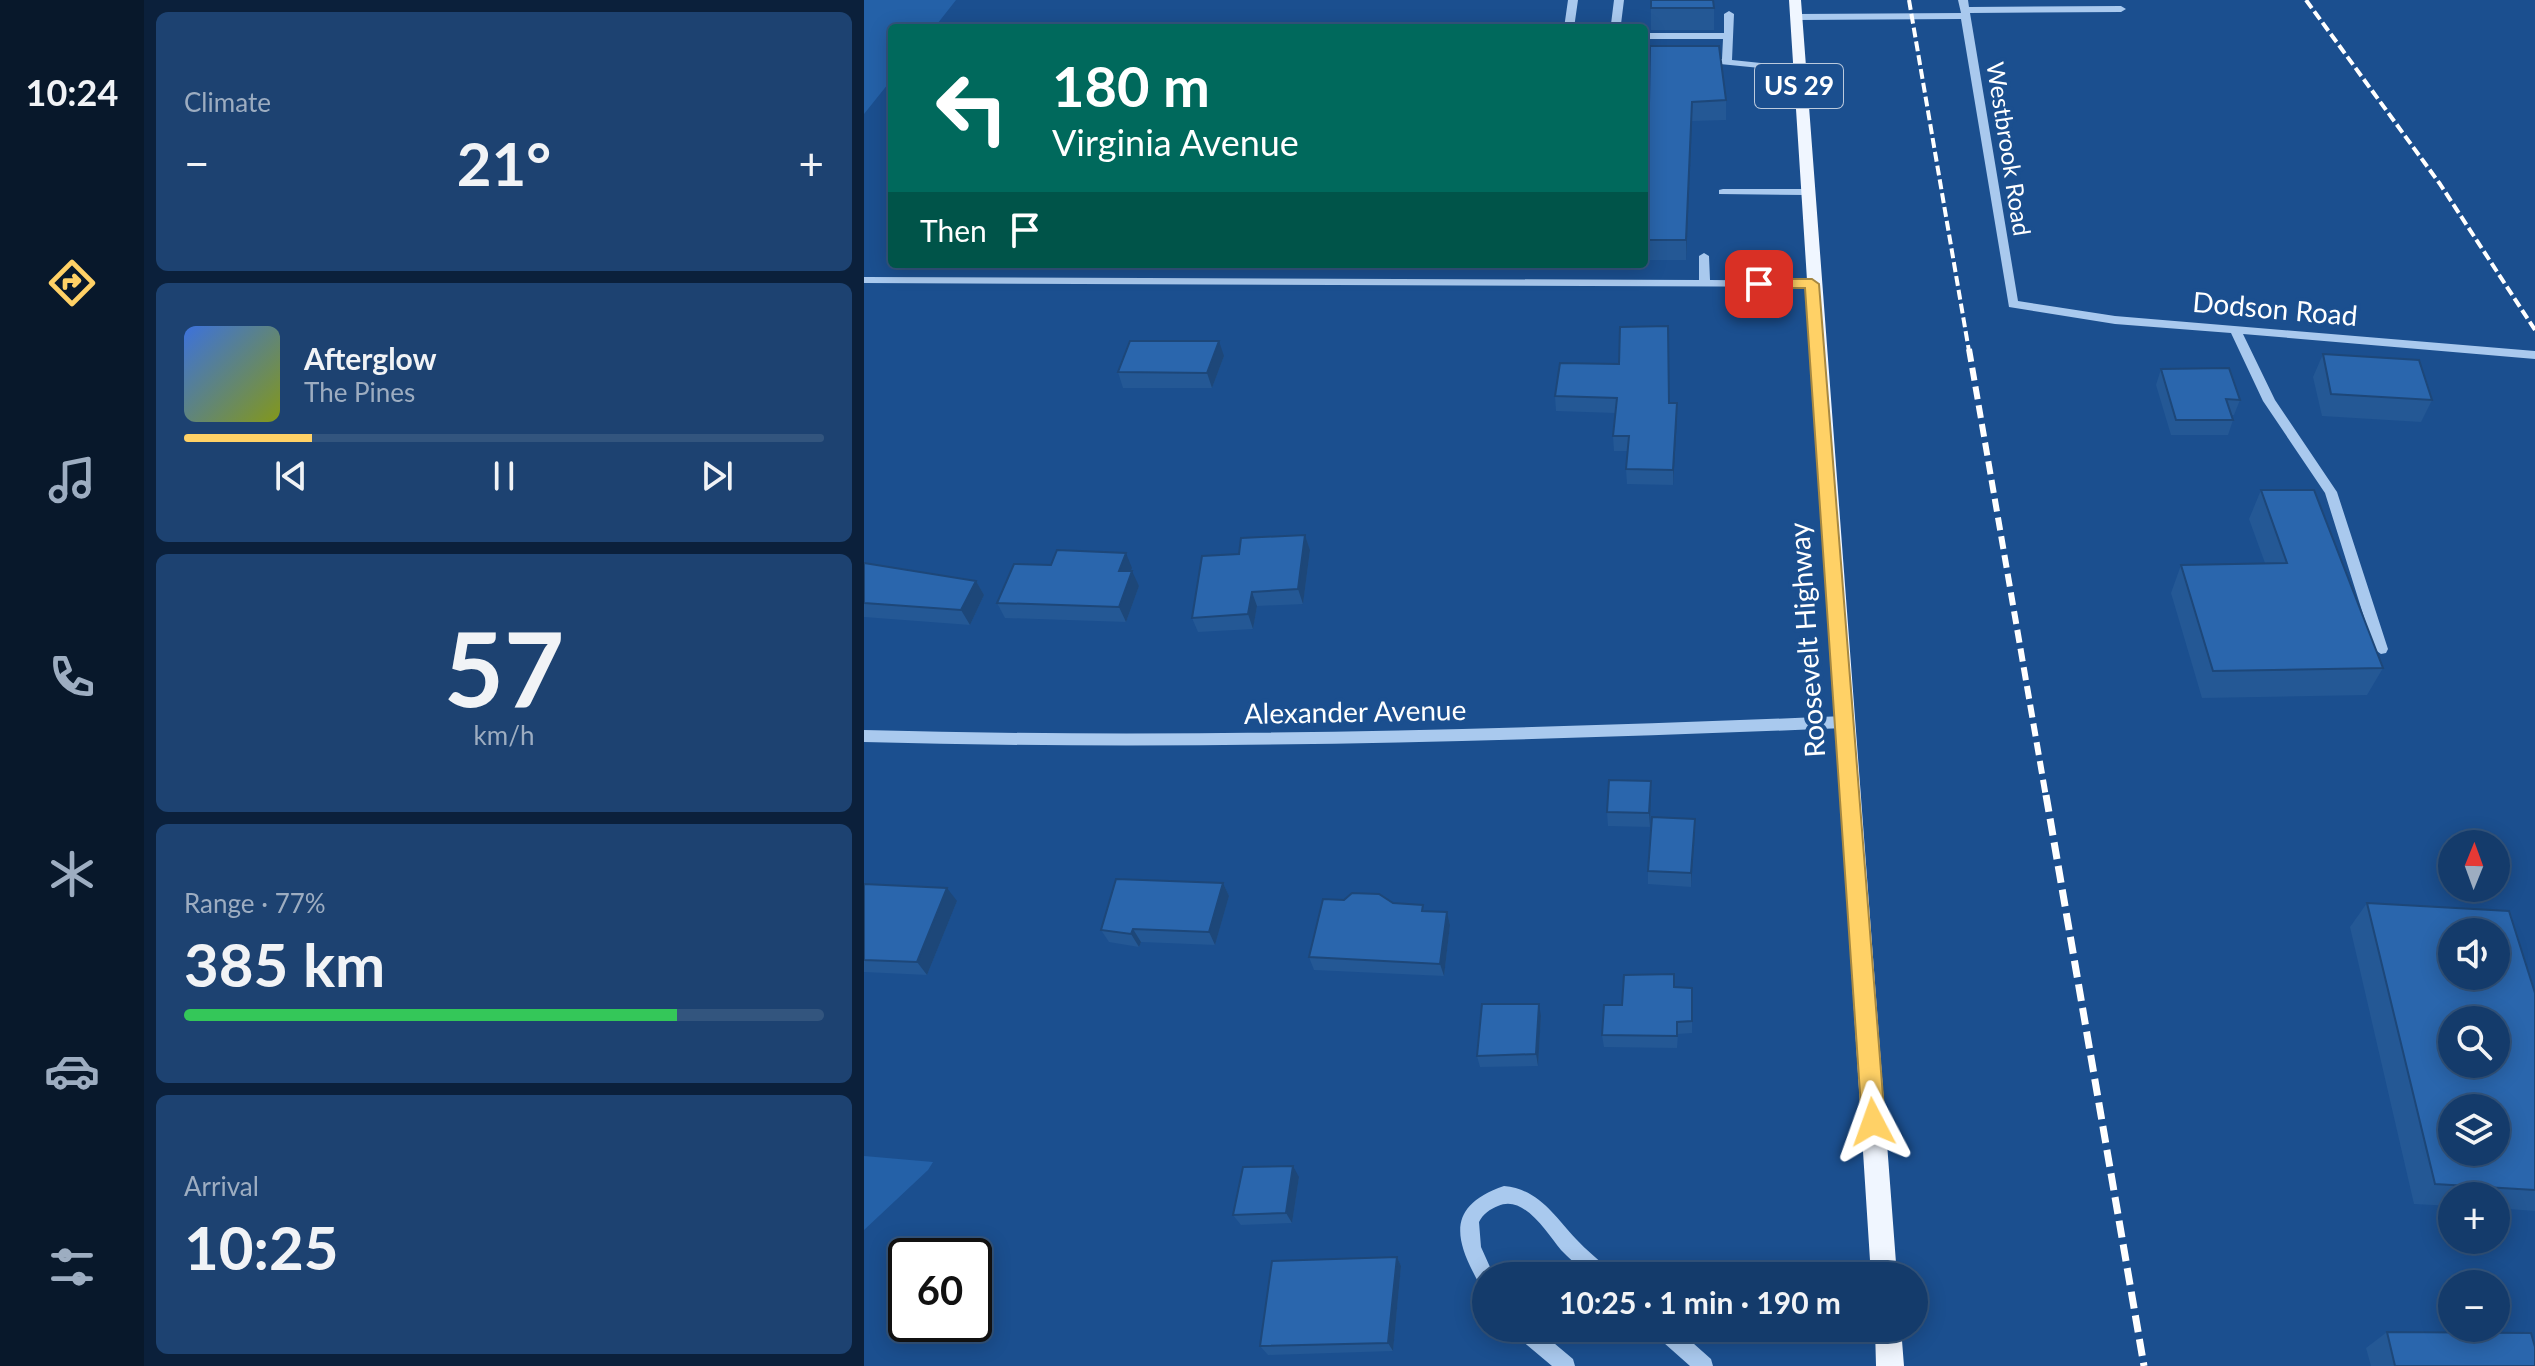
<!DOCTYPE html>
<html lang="en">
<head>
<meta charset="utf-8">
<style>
	:root { --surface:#143b6b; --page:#1d4271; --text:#f1f3f6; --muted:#9dadc1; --line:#33557e; --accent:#ffd166 }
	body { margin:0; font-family:Lato,sans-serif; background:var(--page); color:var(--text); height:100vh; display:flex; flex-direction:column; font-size:30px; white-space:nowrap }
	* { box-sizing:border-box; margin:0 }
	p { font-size:26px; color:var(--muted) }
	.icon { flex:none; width:44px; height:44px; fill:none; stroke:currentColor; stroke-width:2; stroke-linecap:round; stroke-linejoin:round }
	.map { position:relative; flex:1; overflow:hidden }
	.details { display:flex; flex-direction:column; gap:12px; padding:12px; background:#0b203b; width:720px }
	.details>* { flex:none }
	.banner { position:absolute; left:24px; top:24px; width:760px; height:244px; border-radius:8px; box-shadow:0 4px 20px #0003,0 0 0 2px var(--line); background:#00695c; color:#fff; overflow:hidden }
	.needle { width:52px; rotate:1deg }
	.buttons { position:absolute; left:1574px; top:830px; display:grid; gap:16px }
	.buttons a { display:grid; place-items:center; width:72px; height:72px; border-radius:50%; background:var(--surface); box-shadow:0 4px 20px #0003,0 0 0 2px var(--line); font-size:40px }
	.speed { position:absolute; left:24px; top:1238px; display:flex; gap:16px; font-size:40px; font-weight:700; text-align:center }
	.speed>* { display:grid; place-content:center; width:104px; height:104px; border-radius:50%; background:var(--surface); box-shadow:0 4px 20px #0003,0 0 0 2px var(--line); line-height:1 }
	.speed .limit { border:4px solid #111; border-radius:12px; background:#fff; color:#111 }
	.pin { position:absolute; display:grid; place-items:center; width:68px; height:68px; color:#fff; margin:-34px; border-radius:16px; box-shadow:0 4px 12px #0006 }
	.me { position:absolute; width:88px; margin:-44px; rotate:356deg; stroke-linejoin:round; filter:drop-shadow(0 0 6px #0008) }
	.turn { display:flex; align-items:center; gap:28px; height:168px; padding:0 32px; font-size:36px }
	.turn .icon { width:104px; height:104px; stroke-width:2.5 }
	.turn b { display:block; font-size:56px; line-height:68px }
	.then { display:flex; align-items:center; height:76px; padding:0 32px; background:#0003; gap:16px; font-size:30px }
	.big { font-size:60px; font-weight:700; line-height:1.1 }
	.details .tile { flex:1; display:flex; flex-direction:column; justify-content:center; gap:12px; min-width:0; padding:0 28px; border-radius:12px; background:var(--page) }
	.details .dial { align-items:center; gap:0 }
	.dial b { font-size:104px; line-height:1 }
	.song { display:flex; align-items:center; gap:24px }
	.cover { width:96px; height:96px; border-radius:12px; background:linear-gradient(135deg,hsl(220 70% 55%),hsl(70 70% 35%)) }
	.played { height:8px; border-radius:4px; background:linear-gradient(90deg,var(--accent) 20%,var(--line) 20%) }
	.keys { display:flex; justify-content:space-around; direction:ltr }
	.heat { display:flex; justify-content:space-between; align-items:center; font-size:44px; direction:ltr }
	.charge { height:12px; border-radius:6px; background:linear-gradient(90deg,#34c759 77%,var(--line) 0) }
	.trip { position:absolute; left:608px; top:1262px; width:456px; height:80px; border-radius:40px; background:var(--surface); box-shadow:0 4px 20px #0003,0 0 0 2px var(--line); font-weight:700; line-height:80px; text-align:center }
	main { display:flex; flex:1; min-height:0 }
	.dock { display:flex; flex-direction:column; width:144px; justify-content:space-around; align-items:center; background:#08182b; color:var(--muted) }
	.dock .icon { width:56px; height:56px }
	.dock .active { color:var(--accent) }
	.dock b { font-size:36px; color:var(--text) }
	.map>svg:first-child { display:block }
</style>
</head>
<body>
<main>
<nav class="dock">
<b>10:24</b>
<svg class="icon active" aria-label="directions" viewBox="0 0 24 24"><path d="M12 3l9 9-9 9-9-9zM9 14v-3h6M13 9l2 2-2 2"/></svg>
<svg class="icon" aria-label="music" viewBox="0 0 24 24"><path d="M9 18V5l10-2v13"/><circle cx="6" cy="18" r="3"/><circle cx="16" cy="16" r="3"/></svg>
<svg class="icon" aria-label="phone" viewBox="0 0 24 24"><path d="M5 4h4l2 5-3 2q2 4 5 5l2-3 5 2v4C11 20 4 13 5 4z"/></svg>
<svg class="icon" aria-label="climate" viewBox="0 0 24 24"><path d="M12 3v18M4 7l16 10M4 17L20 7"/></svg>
<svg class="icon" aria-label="car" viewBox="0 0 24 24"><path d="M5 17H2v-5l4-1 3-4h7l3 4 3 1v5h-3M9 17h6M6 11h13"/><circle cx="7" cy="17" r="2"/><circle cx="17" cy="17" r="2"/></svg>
<svg class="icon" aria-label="filters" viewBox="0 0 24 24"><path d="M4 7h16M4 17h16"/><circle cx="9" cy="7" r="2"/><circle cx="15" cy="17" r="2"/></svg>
</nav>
<section class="details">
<div class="tile"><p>Climate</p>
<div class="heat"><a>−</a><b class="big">21°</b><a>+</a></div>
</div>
<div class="tile">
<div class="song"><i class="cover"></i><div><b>Afterglow</b><p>The Pines</p></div></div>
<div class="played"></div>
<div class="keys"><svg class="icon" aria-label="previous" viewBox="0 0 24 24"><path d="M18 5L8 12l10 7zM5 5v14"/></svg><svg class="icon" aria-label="pause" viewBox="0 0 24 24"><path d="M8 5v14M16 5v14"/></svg><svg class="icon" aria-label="next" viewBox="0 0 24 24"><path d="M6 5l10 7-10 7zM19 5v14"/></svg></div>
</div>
<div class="tile dial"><b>57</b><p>km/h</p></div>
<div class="tile"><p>Range · 77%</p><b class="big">385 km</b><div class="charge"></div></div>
<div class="tile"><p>Arrival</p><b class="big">10:25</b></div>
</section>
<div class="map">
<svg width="1671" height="1366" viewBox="0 0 1671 1366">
	<rect width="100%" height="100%" fill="#1b4f8f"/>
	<!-- green -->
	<path fill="#2461a8" d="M0,0H92L70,28H28V79L0,114Z
		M0,1156L69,1162L64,1170L0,1230Z"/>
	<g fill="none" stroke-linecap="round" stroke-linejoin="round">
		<!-- minor -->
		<path fill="#a9c9ee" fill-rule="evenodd" d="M704,0H714L710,28H700Z
			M750,0H760L757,24L752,27L747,24Z
			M1094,0H1104L1105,7L1257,6L1262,9L1257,12L1106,13L1154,301L1251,316L1671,351V359L1379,334L1411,400L1473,492L1524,649L1522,653L1517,654L1510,649L1461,493L1399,401L1367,333L1251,324L1145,307L1097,19L933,20L928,17L933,14L1097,13Z
			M865,11L870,14L868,60L934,67L937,68V72L836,62V58L858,59L859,39H780V33H860V14Z
			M859,189H942L947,192L942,195L855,194V190Z
			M840,253L845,256L846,280L948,281L954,284L948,287L0,283V277L835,280V256Z
			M982,716L987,718L989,722L987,726L982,728C655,741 328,751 0,742V730C328,739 655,729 982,716Z
			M640,1186C674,1189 690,1215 712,1239C722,1250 734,1259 745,1270L748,1276H725C716,1268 706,1259 697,1250C683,1233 660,1194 634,1206C626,1209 619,1214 615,1222L617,1247L630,1276H622V1288L616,1285C590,1239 582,1206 640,1186Z
			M649,1328H672L709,1359L711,1366H688L651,1335Z
			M789,1328H812L847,1359L849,1366H826L791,1335Z"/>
		<!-- major -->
		<path fill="#f0f6ff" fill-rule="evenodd" d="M925,0H937L1033,1276H1007Z
			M1011,1328H1037L1040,1366H1012Z"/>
		<!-- rail-far2 -->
		<path stroke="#fff" stroke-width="4" stroke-dasharray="10 4" stroke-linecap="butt" d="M1045,0L1105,351
			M1442,0L1576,184L1671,330"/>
		<!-- rail-far1 -->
		<path stroke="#fff" stroke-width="6" stroke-dasharray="13 6" stroke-linecap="butt" d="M1105,349L1182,797"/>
		<!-- rail -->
		<path stroke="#fff" stroke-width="7" stroke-dasharray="17 7" stroke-linecap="butt" d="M1182,795L1280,1366"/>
	</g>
	<!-- wall -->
	<path fill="#245895" d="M787,0L850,8V30H787Z
		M862,100V120L828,121L822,260H780V104Z
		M1459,354L1568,400L1557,422L1458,416L1449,377Z
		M360,356L348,388H259L254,372Z
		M696,363L805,403H813L809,485L763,484L762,469L764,451H750L749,436L751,413L692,411L691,396Z
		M1297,369L1376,400L1370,415H1368L1369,420L1364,435H1307L1292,385Z
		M1397,490L1519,668L1503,695L1338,698L1307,593L1317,565L1401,563L1385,519Z
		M441,535L446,550L439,604L393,606L389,629L334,632L328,618L375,554Z
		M0,563L112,581L120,595L106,625L0,617Z
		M268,568L267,571L275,586L262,622L141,618L133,603Z
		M787,795L786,827L744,826L743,812Z
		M831,832L827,887L784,884V871Z
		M359,883L365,896L351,945L277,942L275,947L245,942L237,930Z
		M0,884L93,901L63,975L0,972Z
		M480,900L529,903L561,911L583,912L586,925L580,976L450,970L445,957Z
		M1503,903L1671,993V1211L1632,1208V1196H1588V1206L1550,1204L1486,927Z
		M810,988H828V1033L814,1034L813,1048L740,1047L738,1035L758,1005Z
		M677,1016L674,1066L616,1067L613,1056Z
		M435,1177L428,1223L377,1225L369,1215Z
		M533,1257L537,1266L529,1351L404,1355L396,1346Z
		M1523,1332L1671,1366H1507L1502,1348Z"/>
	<!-- shaded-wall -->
	<path fill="#1d4779" d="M828,102V121L822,260V240Z
		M355,341L360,356L348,388L343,373Z
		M813,403V418L809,485V470Z
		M441,535L446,550L439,604L434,589Z
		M262,553L268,568L262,586L255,571Z
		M268,571L275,586L262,622L255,607Z
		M112,581L120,595L106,625L97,610Z
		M388,592L393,606L389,629L384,614Z
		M787,781V795L786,827L785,813Z
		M831,819V832L827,887V873Z
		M359,883L365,896L351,945L345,932Z
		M83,888L93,901L63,975L53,962Z
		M583,912L586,925L580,976L576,964Z
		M269,929L277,942L275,947L267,934Z
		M675,1004L677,1016L674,1066L672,1054Z
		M429,1166L435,1177L428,1223L422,1213Z
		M533,1257L537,1266L529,1351L524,1343Z"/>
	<!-- building -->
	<path fill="#2a66ad" stroke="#1d4779" stroke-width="2" fill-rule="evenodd" d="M787,0H849L850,8H787Z
		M786,46H855L862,100L828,102L822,240H780V104L785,103Z
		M804,326L805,403H813L809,470L762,469L765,436H749L753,398L691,396L696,363L755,364L756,327Z
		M266,341H355L343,373L254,372Z
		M1459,354L1555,360L1568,400L1467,394Z
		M1365,368L1376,400L1362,399L1369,420H1312L1297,369Z
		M1397,490H1450L1519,668L1349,671L1317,565L1423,563Z
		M441,535L434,589L388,592L384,614L328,618L338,556L375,554L377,538Z
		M193,550L262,553L255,571H268L255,607L133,603L150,564L187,565Z
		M0,563L112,581L97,610L0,603Z
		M745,780L787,781L785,813L743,812Z
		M788,817L831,819L827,873L784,871Z
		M252,879L359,883L345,932L269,929L267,934L237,930Z
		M0,884L83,888L53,962L0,960Z
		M488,893L515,894L529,903L559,905L558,911L583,912L576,964L445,957L459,899L480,900Z
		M1503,903L1645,911L1671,993V1190L1571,1184ZM1588,932H1632V976H1588ZM1588,1020H1632V1064H1588ZM1588,1108H1632V1152H1588Z
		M810,974V987L828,988V1021L813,1022V1036L738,1035L740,1005H758L760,975Z
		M618,1004H675L672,1054L613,1056Z
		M429,1166L422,1213L369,1215L379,1167Z
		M533,1257L524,1343L396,1346L408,1261Z
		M1523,1332L1667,1333L1671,1347V1366H1531Z"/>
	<!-- route -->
	<path fill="#ffd166" stroke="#a68842" stroke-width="2" d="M948,279L955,284L1021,1122L1017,1130L1009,1133L1002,1130L998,1122L941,288H895L887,284L895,279Z"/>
	<g text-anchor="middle" stroke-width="8" stroke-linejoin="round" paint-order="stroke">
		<!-- far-street labels -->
		<g font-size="24" fill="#fff" stroke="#1b4f8f">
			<text transform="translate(1144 149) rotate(81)" y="8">Westbrook Road</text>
		</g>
		<!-- shield labels -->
		<rect fill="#1b4f8f" stroke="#bbcadd" stroke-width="2" x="891" y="64" width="88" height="44" rx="6"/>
		<g font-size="26" font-weight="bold" fill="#fff">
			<text x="935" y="95">US 29</text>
		</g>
		<!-- street labels -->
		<g font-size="28" fill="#fff" stroke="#1b4f8f">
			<text transform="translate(1411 309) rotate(5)" y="10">Dodson Road</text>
			<text transform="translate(943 640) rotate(-94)" y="10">Roosevelt Highway</text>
			<text transform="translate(491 712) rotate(-1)" y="10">Alexander Avenue</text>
		</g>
	</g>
</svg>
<div class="buttons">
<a><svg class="needle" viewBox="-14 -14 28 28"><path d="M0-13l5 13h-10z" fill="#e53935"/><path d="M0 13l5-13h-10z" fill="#9dadc1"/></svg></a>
<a><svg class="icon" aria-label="sound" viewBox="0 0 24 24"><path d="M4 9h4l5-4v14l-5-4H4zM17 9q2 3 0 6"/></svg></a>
<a><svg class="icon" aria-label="search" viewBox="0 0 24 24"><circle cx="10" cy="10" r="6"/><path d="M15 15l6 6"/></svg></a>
<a><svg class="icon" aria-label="layers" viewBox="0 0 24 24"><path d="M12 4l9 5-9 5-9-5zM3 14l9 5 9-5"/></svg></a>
<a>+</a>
<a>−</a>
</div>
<div class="speed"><div class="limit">60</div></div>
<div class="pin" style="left:895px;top:284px;background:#d93025"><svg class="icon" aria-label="arrive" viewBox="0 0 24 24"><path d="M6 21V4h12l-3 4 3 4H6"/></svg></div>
<svg class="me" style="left:1009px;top:1122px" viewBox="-20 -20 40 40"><path d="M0-17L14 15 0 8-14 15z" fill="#ffd166" stroke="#fff" stroke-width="4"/></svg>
<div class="trip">10:25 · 1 min · 190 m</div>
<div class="banner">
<div class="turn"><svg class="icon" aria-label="left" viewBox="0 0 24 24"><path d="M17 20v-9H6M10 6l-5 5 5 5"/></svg><div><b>180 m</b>Virginia Avenue</div></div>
<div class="then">Then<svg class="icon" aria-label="arrive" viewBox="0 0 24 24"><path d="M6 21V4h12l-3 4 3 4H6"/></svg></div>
</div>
</div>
</main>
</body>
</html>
